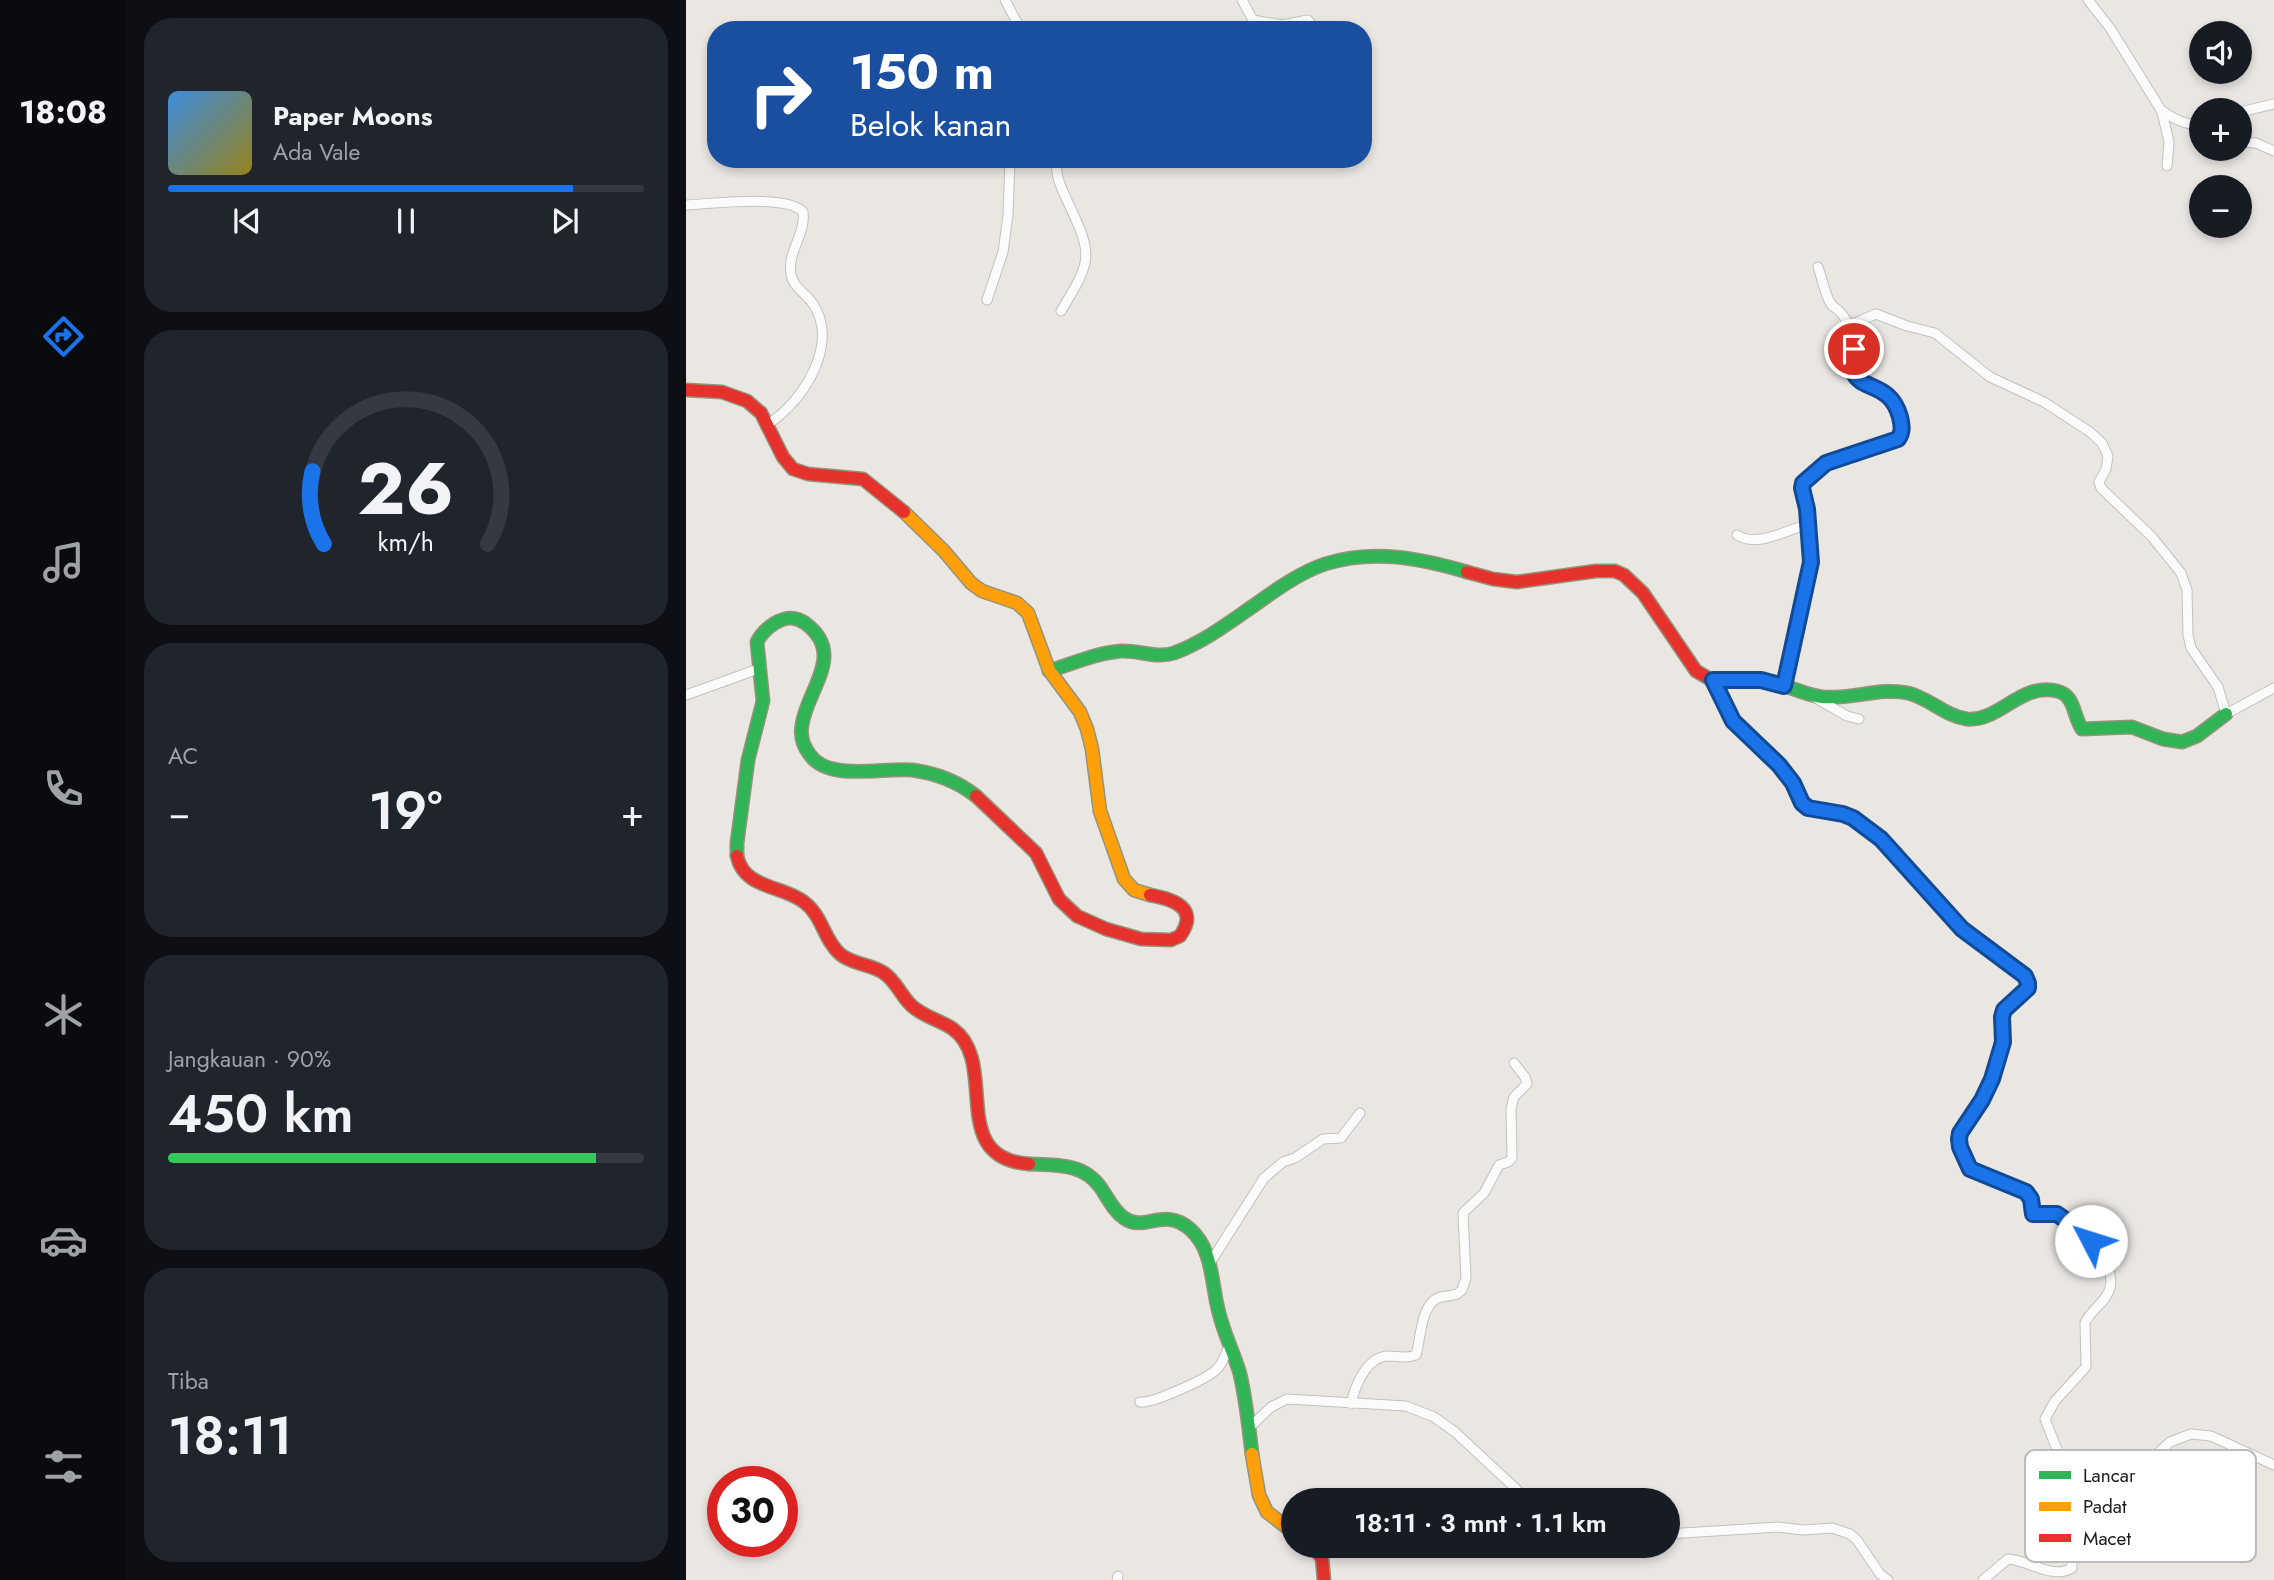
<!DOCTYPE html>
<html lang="id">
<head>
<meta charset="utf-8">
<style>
	:root { --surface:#171b24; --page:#20242c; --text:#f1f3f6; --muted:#9ea1a6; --line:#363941; --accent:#1a73e8 }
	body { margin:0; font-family:Jost,sans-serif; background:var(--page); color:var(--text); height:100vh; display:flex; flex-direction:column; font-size:26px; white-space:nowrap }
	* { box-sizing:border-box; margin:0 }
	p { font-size:23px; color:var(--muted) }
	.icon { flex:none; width:38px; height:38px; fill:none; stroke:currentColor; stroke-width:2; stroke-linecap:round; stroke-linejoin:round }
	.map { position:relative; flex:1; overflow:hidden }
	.panel { display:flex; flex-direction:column; gap:18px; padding:18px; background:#0d0f14; width:560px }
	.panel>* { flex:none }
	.banner { position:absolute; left:21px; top:21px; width:665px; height:147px; border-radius:28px; box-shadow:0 4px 10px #0003; background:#1a4fa0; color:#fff; overflow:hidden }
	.tools { position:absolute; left:1503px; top:21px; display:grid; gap:14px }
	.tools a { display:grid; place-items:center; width:63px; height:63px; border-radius:50%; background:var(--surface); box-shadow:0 4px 10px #0003; font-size:35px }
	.speed { position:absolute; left:21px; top:1466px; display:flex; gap:14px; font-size:35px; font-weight:700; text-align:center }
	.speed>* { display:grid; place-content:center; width:91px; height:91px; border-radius:50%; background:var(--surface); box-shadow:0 4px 10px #0003; line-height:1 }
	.speed .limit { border:10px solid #d22; background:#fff; color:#111 }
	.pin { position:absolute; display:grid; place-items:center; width:60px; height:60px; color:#fff; margin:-30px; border:4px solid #fff; border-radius:50%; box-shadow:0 2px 7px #0007 }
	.me { position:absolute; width:77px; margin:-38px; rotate:310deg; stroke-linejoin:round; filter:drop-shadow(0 0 5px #0008) }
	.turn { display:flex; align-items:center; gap:24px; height:147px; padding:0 28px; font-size:32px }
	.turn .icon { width:91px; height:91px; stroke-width:2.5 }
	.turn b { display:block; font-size:49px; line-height:60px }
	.big { font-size:52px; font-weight:600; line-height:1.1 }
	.panel .card { flex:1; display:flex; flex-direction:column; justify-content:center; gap:10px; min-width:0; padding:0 24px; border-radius:28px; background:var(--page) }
	.panel .dial { align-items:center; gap:0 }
	.dial svg { height:182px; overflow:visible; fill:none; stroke:var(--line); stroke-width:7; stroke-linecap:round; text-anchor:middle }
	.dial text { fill:var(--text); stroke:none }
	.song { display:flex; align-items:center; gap:21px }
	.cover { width:84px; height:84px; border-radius:10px; background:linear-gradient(135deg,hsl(210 70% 55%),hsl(50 70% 35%)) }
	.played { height:7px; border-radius:4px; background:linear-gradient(90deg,var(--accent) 85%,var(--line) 85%) }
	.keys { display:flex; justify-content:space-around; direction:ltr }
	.heat { display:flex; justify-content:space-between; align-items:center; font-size:38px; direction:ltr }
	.charge { height:10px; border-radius:5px; background:linear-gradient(90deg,#34c759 90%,var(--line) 0) }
	.trip { position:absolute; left:595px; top:1488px; width:399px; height:70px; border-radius:35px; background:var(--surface); box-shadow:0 4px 10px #0003; font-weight:600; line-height:70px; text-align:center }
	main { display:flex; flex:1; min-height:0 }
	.tab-bar { display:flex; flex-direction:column; width:126px; justify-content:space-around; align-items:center; background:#090b0e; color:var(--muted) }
	.tab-bar .icon { width:49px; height:49px }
	.tab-bar .on { color:var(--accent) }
	.tab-bar b { font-size:32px; color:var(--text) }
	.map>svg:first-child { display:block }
</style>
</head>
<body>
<main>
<nav class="tab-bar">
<b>18:08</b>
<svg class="icon on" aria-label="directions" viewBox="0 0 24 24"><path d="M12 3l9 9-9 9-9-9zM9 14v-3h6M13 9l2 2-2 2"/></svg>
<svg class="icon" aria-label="music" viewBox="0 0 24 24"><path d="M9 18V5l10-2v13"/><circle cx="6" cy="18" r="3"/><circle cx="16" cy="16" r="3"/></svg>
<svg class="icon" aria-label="phone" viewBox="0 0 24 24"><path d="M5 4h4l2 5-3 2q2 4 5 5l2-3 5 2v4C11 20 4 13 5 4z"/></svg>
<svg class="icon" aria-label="climate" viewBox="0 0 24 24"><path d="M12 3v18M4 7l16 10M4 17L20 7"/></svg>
<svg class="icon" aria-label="car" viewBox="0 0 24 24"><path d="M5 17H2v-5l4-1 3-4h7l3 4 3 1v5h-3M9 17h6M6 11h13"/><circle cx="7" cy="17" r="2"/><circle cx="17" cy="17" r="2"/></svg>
<svg class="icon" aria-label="filters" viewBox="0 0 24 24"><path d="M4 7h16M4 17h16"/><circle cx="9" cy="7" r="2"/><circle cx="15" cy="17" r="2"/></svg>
</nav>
<section class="panel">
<div class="card">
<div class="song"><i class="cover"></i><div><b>Paper Moons</b><p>Ada Vale</p></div></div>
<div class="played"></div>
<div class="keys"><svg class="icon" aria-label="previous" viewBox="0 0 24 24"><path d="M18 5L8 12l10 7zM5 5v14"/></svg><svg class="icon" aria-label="pause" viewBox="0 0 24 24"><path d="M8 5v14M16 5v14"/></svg><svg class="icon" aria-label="next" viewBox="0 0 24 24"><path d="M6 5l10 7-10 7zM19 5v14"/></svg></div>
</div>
<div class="card dial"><svg viewBox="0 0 100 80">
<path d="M14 69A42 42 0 1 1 86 69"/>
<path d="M14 69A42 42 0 0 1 9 37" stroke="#1a73e8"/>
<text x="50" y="56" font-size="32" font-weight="700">26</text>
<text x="50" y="72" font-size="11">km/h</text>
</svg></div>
<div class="card"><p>AC</p>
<div class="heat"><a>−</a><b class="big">19°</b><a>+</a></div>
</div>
<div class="card"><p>Jangkauan · 90%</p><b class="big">450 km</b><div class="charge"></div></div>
<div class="card"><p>Tiba</p><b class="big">18:11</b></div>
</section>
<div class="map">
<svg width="1588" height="1580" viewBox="0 0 1588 1580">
	<rect width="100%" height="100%" fill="#eae7e3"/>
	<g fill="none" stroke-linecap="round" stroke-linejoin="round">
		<defs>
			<path id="street" d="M319,0L335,30
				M556,0L567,20L596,25L622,20L629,30
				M1402,0L1424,28L1475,110C1488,119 1499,125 1516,125
				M1476,112L1483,142L1481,166
				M1554,112L1588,104
				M1554,142L1570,143L1588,151
				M371,159C369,173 373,183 379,196C406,254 409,256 375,311
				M0,205C24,204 102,194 117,212C120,234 101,252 105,274C107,288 121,294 127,304C154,344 117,402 82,424
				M301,300L317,252L322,215L324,159
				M1162,326L1190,314L1221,326L1249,333L1304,377L1358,402L1404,432L1416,443L1422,456L1420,469L1413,482L1415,488L1466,537L1495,573L1501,590L1502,635L1505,648L1532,687L1540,714L1588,688
				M1051,535C1071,548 1101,530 1122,524
				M1027,680L1047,721L1093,765L1107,783L1116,803L1122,808L1157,814L1166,818L1195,839L1276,929L1325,964L1342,981L1340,991L1318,1010C1314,1020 1318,1031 1317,1042C1315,1057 1308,1074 1302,1088C1295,1103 1273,1125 1273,1139C1272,1148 1278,1163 1285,1169C1296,1179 1333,1182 1343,1195C1347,1201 1345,1209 1348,1215C1356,1216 1363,1212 1370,1214C1393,1221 1431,1263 1424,1288C1420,1303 1405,1309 1399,1323L1400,1367L1369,1401L1359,1419L1372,1452L1369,1513L1372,1530L1386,1562V1568C1367,1580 1342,1560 1322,1559L1297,1580
				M1098,686L1125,562L1116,485L1128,472L1140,463L1209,440L1216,433C1213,378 1181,398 1168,373C1163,364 1169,351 1167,340C1165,331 1160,317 1153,311C1150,308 1147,307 1145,304C1139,295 1136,278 1132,267
				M0,695L75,668
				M1128,697L1161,716L1173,719
				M524,1263L578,1178L597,1162L609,1158L637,1139L655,1138L674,1113
				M454,1402C466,1404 523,1378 531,1369C538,1362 540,1352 544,1344
				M665,1404C669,1386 680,1357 702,1356C712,1356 721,1359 730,1355C735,1339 734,1304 754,1297C759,1296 765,1296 771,1294L776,1290L780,1278L777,1213L798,1193L813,1165L822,1162L826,1158L825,1109L828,1097L841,1084L839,1077L828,1063
				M563,1428L585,1407L601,1399L720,1406L748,1417L769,1432L842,1500
				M1399,1457L1396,1477L1399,1480L1416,1468L1456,1467L1484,1442L1505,1434L1525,1436L1588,1465
				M982,1534L1092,1527L1117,1530L1146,1528L1164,1534L1171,1540L1194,1574L1202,1580
				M431,1580L432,1576"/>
			<path id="fast" d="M363,671C386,664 410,653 435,651C453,650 470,659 488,653C518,642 544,622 570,604C591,589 615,572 639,564C687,549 734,558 781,572
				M1047,681C1062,680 1076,679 1090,683C1105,687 1120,695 1136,697C1165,700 1194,687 1222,693C1243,698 1259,716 1281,719C1313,722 1335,682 1371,691C1389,695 1387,716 1396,729L1446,727L1477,739L1496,742L1511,736L1540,714
				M51,856V843L62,760L77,701L71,642C75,634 81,628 89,623C100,617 109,616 119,623C161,654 121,689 116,725C114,736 117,746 124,755C143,782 197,767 226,770C249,773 271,781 290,796
				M343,1164C371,1165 398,1163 415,1188C422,1199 428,1211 438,1218C459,1233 477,1206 504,1229C528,1250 525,1285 533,1313C538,1334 548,1353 554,1374C560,1400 563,1427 566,1454"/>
			<path id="slow" d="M218,512L258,551L285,583L296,591L331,603L342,613L363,670L394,712L401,729L406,749L414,811L438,879L448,890L464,895
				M566,1454L573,1495L581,1512L607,1532"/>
			<path id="jam" d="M0,390L36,392L61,401L75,413L97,457L107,469L122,474L177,479L218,512
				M781,572L807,579L831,582L910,571H929L938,575L957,593L1010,671L1024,679L1047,681
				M290,796L350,853L373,899L391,916L420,929L455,939L485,940L494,936C514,908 487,899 464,895
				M51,856C58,889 96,885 118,902C136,915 138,940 154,954C167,965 185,964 198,973C210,981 215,996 226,1006C238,1017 254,1020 267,1029C314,1063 260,1158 343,1164
				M625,1545L636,1558L638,1580"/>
		</defs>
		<!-- street casing -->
		<use href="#street" stroke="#c2c1bf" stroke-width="11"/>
		<!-- fast casing -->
		<use href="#fast" stroke="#94937c" stroke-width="15"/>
		<!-- slow casing -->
		<use href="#slow" stroke="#94937c" stroke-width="15"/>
		<!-- jam casing -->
		<use href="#jam" stroke="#94937c" stroke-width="15"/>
		<!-- street -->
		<use href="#street" stroke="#fcfbfb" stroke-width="9"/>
		<!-- fast -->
		<use href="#fast" stroke="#30b455" stroke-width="12"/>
		<!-- slow -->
		<use href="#slow" stroke="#ff9f0a" stroke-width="12"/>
		<!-- jam -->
		<use href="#jam" stroke="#e5322d" stroke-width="12"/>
	</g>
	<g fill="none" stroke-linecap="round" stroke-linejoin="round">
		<defs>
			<path id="route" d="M1168,349C1167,356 1165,365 1167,371C1175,392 1204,381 1214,417C1216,426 1217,432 1212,439L1140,463L1117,483L1116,488L1121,509L1125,562L1098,686L1075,680H1027L1047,721L1093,765L1107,783L1116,803L1122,808L1157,814L1167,818L1195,839L1276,929L1339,976L1342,983V988L1318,1010L1316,1017L1317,1042L1306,1079L1296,1100L1274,1133L1273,1139L1274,1147L1284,1169L1340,1192L1345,1199L1347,1214H1371L1392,1229L1405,1241"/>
		</defs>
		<!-- route casing -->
		<use href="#route" stroke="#114b97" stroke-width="18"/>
		<!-- route -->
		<use href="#route" stroke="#1a73e8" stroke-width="12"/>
	</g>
	<!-- legend -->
	<rect x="1339" y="1450" width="231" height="112" rx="10" fill="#fff" stroke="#bbb" stroke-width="2"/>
	<rect x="1353" y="1471" width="32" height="8" fill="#30b455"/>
	<rect x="1353" y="1502" width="32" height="9" fill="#ff9f0a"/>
	<rect x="1353" y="1534" width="32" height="8" fill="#e5322d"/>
	<g font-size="19" fill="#1b1b1b">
		<text x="1397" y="1482">Lancar</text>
		<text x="1397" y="1513">Padat</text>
		<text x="1397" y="1545">Macet</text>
	</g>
</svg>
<div class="tools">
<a><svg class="icon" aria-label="sound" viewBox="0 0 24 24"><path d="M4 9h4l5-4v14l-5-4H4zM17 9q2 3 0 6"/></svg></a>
<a>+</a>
<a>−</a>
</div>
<div class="speed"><div class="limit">30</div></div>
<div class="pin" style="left:1168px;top:349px;background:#d93025"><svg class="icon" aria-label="arrive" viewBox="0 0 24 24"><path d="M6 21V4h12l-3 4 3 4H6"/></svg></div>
<svg class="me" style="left:1405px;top:1241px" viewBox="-20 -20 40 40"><circle r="19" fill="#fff"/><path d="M0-13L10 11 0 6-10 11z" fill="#1a73e8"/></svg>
<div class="trip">18:11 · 3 mnt · 1.1 km</div>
<div class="banner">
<div class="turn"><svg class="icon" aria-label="right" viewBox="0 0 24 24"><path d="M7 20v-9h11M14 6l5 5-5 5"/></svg><div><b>150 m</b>Belok kanan</div></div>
</div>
</div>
</main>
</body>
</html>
